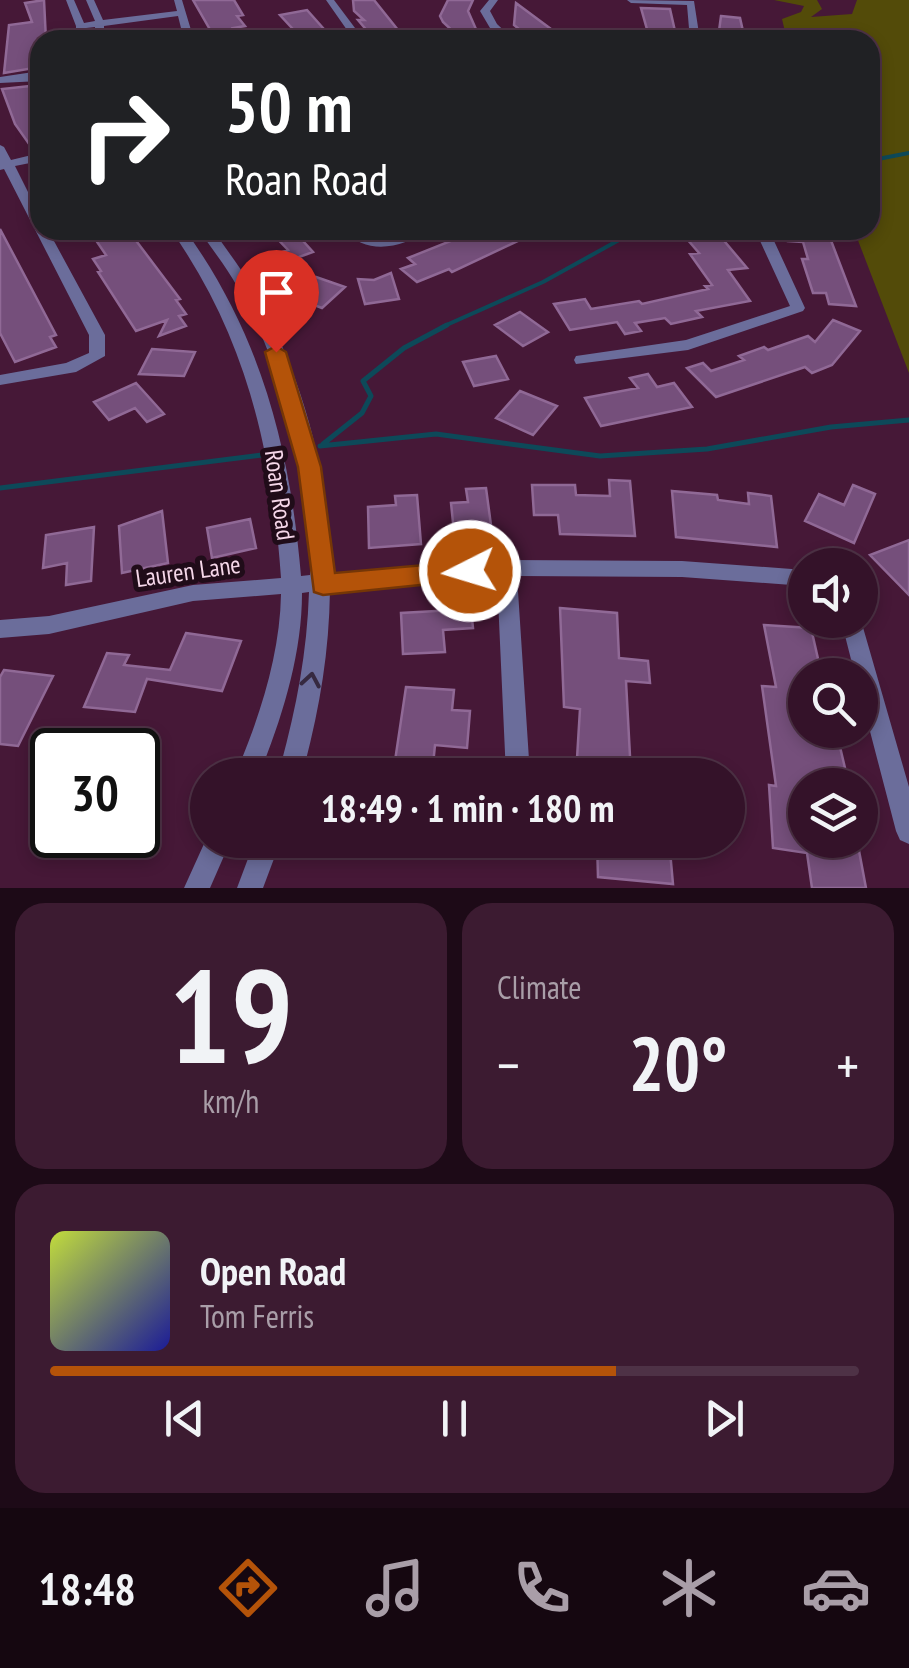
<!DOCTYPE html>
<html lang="en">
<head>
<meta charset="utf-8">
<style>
	:root { --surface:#341229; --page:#3c1b31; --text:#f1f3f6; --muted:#a99ea8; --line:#4e3246; --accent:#b45309 }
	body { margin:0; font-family:"PT Sans Narrow",sans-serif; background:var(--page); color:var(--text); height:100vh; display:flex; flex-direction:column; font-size:38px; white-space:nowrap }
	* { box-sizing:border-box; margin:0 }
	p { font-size:32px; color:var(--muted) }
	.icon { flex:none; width:55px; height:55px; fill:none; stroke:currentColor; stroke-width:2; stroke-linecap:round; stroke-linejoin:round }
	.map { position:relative; height:888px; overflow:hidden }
	.details { display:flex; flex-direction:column; gap:15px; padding:15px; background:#1d0a17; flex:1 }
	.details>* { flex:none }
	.hud { position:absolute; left:30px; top:30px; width:850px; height:210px; border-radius:30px; box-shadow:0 5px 15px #0003,0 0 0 2px var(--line); background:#202124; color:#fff; overflow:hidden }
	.buttons { position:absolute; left:788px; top:548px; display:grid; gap:20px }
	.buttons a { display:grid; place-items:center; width:90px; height:90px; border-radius:50%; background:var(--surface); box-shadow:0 5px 15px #0003,0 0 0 2px var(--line); font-size:50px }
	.speed { position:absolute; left:30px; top:728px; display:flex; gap:20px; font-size:50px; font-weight:700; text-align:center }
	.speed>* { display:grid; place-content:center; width:130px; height:130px; border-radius:50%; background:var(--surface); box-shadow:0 5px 15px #0003,0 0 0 2px var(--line); line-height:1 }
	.speed .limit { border:5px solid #111; border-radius:15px; background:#fff; color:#111 }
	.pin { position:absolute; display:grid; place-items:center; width:85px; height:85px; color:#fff; margin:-102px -42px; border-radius:50% 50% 50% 0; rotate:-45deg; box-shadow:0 0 10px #0007 }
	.pin .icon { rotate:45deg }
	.me { position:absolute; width:110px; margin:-55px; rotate:265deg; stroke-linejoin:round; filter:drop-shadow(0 0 8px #0008) }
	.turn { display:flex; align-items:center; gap:35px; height:210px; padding:0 30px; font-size:45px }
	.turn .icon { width:130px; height:130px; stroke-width:2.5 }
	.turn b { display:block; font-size:70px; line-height:85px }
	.big { font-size:75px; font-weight:700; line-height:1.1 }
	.details .card { flex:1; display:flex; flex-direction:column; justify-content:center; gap:15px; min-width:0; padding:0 35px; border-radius:30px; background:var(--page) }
	.details .dial { align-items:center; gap:0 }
	.dial b { font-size:130px; line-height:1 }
	.song { display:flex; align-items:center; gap:30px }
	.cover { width:120px; height:120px; border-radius:15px; background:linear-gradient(135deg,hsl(70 70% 55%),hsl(240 70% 35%)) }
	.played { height:10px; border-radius:5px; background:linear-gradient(90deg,var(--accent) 70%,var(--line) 70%) }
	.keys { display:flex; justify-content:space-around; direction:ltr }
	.heat { display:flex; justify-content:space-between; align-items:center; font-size:55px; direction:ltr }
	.details .tiles { flex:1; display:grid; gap:15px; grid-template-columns:1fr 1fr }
	.card:last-child { grid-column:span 2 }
	.trip { position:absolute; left:190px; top:758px; width:555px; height:100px; border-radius:50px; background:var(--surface); box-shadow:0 5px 15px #0003,0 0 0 2px var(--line); font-weight:700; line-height:100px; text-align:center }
	.tab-bar { display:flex; height:160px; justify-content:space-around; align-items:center; background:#150710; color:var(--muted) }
	.tab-bar .icon { width:70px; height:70px }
	.tab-bar .current { color:var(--accent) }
	.tab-bar b { font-size:45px; color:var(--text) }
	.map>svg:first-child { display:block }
</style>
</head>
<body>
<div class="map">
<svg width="909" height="888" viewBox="0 0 909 888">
	<rect width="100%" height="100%" fill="#461837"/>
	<!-- green -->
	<path fill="#534b09" d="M774,0H817L822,9L811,17L852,14L857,0H909V373L854,230H870V40H787L782,19L801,12L804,6Z"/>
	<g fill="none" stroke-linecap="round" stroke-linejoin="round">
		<!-- stream-far1 -->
		<path stroke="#0d4959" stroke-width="4" d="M870,166L878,159L909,153
			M442,327L543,282L637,230"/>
		<!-- stream -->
		<path stroke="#0d4959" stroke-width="5" d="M323,444L362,413L371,396L363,381L404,348L447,325
			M320,446L436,434L600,456L707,449L831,427L909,420
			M0,488L262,455"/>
	</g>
	<!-- building -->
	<path fill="#754f7b" stroke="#906996" stroke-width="2.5" d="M44,0L46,40H40V67L4,73L9,25L32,22L25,3Z
		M193,0H234L243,15L237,16L245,26L233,28L243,40H216Z
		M353,0H374L406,40H375L358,20H364L354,11Z
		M448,0H473L468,11L479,36L461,39L443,22L440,16Z
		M516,3L559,35L564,40H532L514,25Z
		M641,8L670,9L677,40H650Z
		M307,10L331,37L303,40L280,15Z
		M721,16L740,18L745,40H727L724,31H719Z
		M40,85V150L34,151L15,124L2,89Z
		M0,229L56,335L50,337L56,347L15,362L0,333Z
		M89,230H128L180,299L176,300L186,314L179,316L186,326L159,336L167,320L136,331L98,272L101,271L93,259L106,255Z
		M269,230H293L313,252L299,257L306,264L278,273L265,258L288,250Z
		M478,230H541L452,272L449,269L417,282L401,269L415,264L408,258Z
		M715,230L747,268L728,270L750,301L696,311L702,317L671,324L665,318L635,323L641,331L625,334L617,322L570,330L554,304L585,299L591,309L639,301L642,304L708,289L705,286L712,285L690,254L699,253L681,232Z
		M789,230H827L856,306L829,304L826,293H813L802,259H808L803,242L788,241Z
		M391,273L399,299L365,304L358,279L374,280Z
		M316,277L345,287L322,308L293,297Z
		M520,312L548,332L523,346L495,325Z
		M833,320L860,331L832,365L812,373L805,367L716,397L687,368L703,363L711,371L744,360L739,356L764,347L768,350L808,336L815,342Z
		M152,349L195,352L184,376L139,374Z
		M496,356L508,379L474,386L463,362Z
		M648,374L657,387L674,383L692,407L601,426L585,398L638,388L630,378Z
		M136,383L164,414L147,422L135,408L109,420L94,402Z
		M520,391L557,406L533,435L496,418Z
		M609,480L630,481L635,536L560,534L558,515H534L532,485H575L576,495L610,496Z
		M853,485L875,494L854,543L805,521L819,494L844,505Z
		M486,488L493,540L455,542L451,503L468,502L466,489Z
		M672,491L717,495L718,500L749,504L748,493L771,496L777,547L676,537Z
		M417,495L421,544L369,548L368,507L396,505L395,496Z
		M162,511L168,563L122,573L119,526Z
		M250,519L256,548L212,558L207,528Z
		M94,527L91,581L66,585L67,563L43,568L46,535Z
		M909,540V595L870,555Z
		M560,608L617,613L619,658L648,661L650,683L626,681L631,775H576L580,709L564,707Z
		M471,609L473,628L443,630L445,652L403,654L401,613Z
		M764,625L811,628L821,672L805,671V730H836L849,785H805V840H857L866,888H812L807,853L773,848L769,785L776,786L762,686L776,687Z
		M186,633L241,641L222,691L147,679L135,712L84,707L107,653L129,655L124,665L170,670Z
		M4,670L53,676L18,746L0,744V677Z
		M406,687L454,690L452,710L470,711L467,748L435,745L432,775H355L358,758L395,761Z
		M597,840H669L673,884L598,877Z"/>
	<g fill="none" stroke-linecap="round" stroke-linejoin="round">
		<!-- minor -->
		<path fill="#6b6d9b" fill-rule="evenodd" d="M66,0H74L84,23L95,21L86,0H94L103,20L177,11L174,0H182L194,40H184L178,16L104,26V40H94L95,27L86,28V40H76V26Z
			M326,0H334L364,40H354Z
			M489,0H498L490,11L497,24L514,40H503L490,28L480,11Z
			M627,0L694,1L700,40H690L687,5L631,3Z
			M40,71V81L0,83V77Z
			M0,145L4,147L11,160L40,153V161L15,166L40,216V230H48L105,335V356L76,372L0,385V375L66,363L89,353V335L4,169L0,170Z
			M171,230H185C261,335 290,448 301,576L310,575V564C303,468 287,374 238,288C227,268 212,249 199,230H213C226,249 240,267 252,287C300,367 332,480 330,574L507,560L682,561L805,570V586L682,577L517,576L530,775H506L497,577L330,590C329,656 319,712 302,775H278C295,714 307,656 309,592L302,593C302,655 282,718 259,775H235C259,719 280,656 281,594L193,601L49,634L0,638V620L49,616L193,585L281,578C272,449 246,337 171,230Z
			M344,230H358L375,239L409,230H428C403,248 366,256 344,230Z
			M755,230H769L805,308L803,311L688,350L576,364L574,360L576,356L686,340L790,306Z
			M860,617L909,787V844L900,840L896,831L860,693V675H855L841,620H860Z
			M208,835V840H231L210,888H184Z
			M255,840H281L263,888H237Z"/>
	</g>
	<!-- one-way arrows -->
	<defs><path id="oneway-chevron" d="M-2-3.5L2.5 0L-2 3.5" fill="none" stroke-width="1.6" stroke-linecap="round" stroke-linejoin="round" transform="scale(2.5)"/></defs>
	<use stroke="#362940" href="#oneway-chevron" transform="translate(311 680) rotate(-80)"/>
	<!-- route -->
	<path fill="#b45309" stroke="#753606" stroke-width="2.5" d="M276,346L286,352L321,467L335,573L470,561L479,564L483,571L479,579L323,595L314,592L298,467L265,352Z"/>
	<g text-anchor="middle" stroke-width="10" stroke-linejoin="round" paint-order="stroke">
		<!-- street labels -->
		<g font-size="25" fill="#f5d7e9" stroke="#200c19">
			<text transform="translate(280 495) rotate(82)" y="9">Roan Road</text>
			<text transform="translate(188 571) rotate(-8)" y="9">Lauren Lane</text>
		</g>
	</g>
</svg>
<div class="buttons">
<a><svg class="icon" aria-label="sound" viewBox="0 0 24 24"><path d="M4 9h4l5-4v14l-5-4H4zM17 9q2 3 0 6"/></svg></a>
<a><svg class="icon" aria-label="search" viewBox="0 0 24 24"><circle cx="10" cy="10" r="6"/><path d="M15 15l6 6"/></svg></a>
<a><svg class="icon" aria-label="layers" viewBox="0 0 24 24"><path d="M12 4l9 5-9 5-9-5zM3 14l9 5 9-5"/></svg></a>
</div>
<div class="speed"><div class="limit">30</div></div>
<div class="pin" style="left:276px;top:352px;background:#d93025"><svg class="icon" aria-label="arrive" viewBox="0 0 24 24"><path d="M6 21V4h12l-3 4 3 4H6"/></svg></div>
<svg class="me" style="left:470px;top:571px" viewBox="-20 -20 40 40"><circle r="17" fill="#b45309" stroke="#fff" stroke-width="3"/><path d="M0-11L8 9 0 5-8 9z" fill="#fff"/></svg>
<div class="trip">18:49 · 1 min · 180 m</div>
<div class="hud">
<div class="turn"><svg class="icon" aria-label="right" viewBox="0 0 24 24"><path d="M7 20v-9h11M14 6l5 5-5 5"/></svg><div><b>50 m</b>Roan Road</div></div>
</div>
</div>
<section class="details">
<div class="tiles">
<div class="card dial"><b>19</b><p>km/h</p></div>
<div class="card"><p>Climate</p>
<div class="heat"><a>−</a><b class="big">20°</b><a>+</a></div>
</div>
<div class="card">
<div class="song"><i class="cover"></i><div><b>Open Road</b><p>Tom Ferris</p></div></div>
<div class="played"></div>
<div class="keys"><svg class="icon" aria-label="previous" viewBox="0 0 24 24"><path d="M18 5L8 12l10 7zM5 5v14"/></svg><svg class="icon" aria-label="pause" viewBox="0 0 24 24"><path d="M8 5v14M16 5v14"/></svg><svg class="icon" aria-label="next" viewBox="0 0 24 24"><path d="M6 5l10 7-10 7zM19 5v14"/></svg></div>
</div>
</div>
</section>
<nav class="tab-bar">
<b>18:48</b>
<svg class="icon current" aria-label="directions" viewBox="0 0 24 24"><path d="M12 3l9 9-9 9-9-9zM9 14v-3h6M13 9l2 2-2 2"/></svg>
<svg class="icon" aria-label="music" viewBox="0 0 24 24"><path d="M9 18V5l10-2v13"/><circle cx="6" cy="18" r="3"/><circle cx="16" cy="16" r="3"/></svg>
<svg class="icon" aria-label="phone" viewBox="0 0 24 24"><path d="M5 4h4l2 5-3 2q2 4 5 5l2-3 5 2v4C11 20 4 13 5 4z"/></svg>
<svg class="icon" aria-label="climate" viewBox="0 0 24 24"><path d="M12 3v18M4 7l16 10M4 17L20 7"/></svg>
<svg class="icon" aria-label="car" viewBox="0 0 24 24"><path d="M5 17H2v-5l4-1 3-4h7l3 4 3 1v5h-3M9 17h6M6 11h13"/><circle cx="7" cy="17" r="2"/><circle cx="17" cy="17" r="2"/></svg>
</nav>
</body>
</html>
